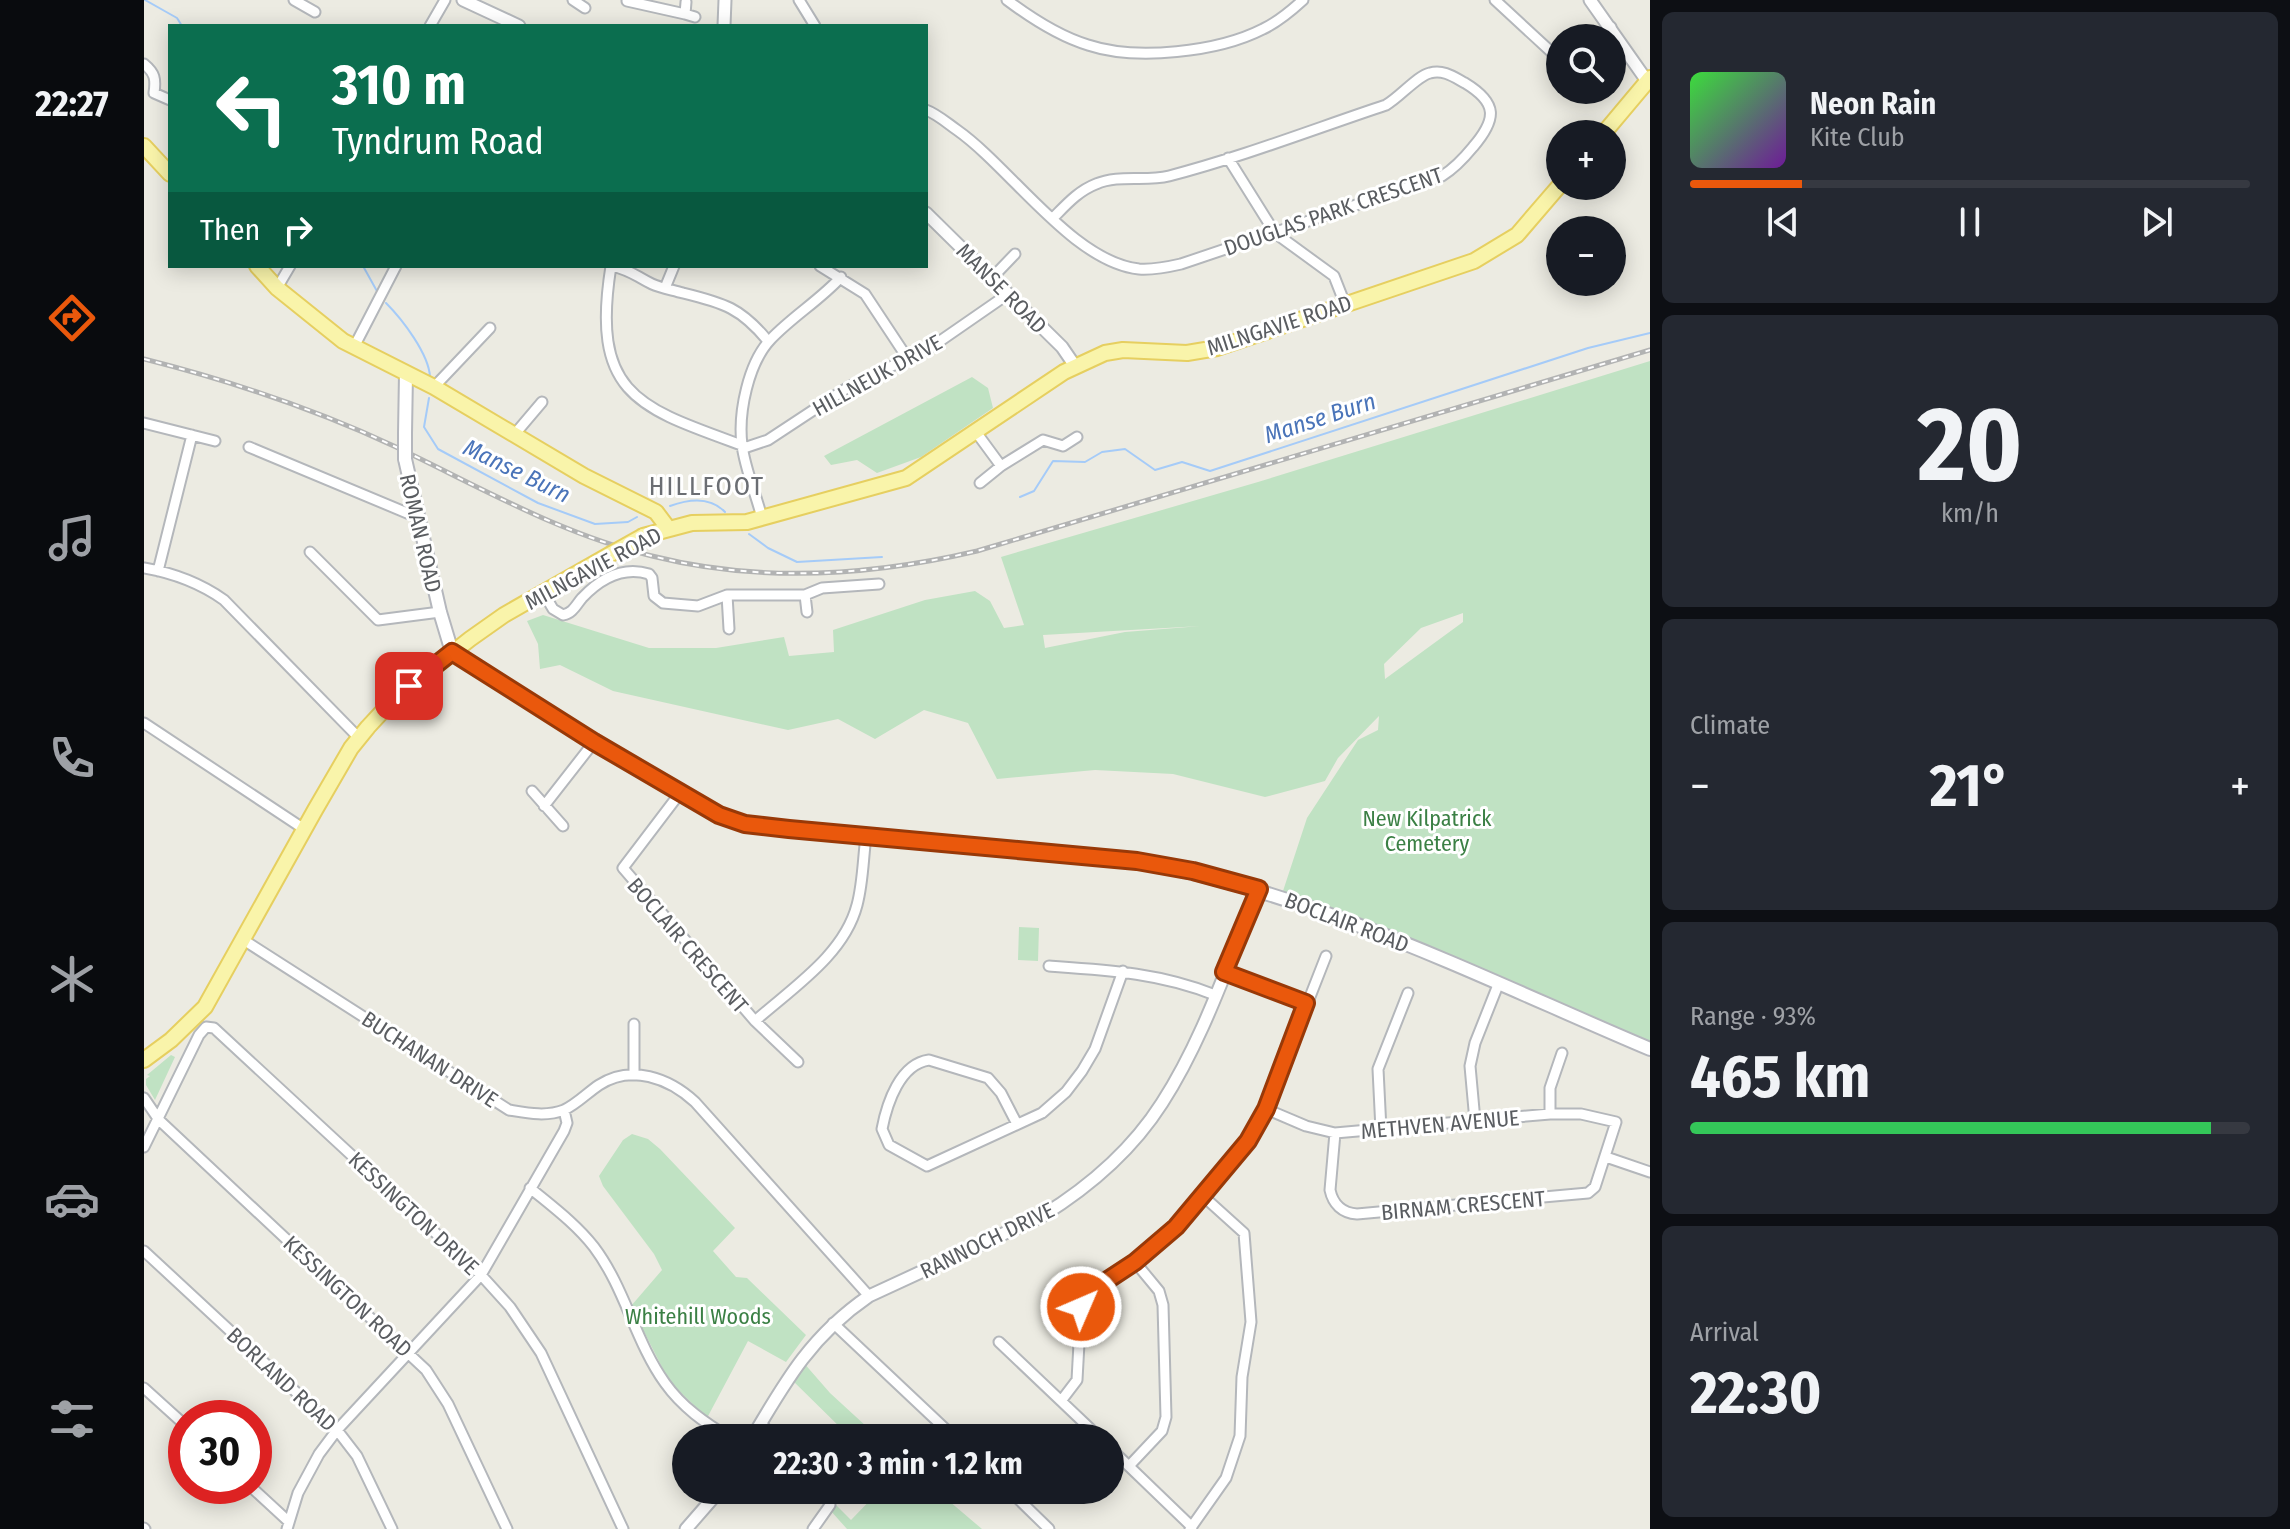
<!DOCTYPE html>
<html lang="en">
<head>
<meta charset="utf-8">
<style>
	:root { --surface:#171b24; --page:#242831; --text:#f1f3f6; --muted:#9ea1a6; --line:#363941; --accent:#ea580c }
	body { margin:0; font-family:"Fira Sans Condensed",sans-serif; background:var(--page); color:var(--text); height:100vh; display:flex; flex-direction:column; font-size:30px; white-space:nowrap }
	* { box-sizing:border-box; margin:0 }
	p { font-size:26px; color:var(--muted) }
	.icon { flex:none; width:44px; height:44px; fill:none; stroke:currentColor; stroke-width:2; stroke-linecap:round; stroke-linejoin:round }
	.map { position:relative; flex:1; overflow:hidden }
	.sheet { display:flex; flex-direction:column; gap:12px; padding:12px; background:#0d0f14; width:640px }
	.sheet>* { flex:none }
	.banner { position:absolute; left:24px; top:24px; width:760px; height:244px; border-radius:0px; box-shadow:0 4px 20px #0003; background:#0b6e4f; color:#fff; overflow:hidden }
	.controls { position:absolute; left:1402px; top:24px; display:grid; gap:16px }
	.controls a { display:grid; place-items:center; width:80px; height:80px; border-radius:50%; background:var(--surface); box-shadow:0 4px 20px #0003; font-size:40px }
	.speed { position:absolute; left:24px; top:1400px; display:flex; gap:16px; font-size:40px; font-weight:700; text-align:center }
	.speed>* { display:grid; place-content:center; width:104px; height:104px; border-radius:50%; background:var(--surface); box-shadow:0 4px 20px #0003; line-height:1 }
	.speed .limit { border:12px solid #d22; background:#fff; color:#111 }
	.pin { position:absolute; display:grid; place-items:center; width:68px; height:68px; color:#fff; margin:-34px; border-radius:16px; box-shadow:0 4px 12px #0006 }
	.me { position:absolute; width:88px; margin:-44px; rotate:45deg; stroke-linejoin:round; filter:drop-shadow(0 0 6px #0008) }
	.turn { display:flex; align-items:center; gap:28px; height:168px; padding:0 32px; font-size:36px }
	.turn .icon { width:104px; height:104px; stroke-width:2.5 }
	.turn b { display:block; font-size:56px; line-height:68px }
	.then { display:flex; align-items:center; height:76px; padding:0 32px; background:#0003; gap:16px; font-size:30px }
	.big { font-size:60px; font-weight:700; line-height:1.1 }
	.sheet .widget { flex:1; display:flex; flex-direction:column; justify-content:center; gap:12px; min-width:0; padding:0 28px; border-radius:12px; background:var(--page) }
	.sheet .dial { align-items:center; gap:0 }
	.dial b { font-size:104px; line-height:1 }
	.song { display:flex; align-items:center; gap:24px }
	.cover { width:96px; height:96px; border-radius:12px; background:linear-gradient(135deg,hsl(120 70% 55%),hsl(280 70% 35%)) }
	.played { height:8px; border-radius:4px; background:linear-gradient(90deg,var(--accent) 20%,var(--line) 20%) }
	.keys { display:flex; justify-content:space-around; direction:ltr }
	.heat { display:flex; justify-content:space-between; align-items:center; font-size:44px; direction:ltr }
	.charge { height:12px; border-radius:6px; background:linear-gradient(90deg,#34c759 93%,var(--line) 0) }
	.trip { position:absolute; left:528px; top:1424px; width:452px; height:80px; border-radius:40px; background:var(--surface); box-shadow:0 4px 20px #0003; font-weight:700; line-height:80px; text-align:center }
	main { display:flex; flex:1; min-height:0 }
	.tabs { display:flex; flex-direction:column; width:144px; justify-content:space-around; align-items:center; background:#090b0e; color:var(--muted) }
	.tabs .icon { width:56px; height:56px }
	.tabs .active { color:var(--accent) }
	.tabs b { font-size:36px; color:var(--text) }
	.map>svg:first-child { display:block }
</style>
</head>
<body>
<main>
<nav class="tabs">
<b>22:27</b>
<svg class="icon active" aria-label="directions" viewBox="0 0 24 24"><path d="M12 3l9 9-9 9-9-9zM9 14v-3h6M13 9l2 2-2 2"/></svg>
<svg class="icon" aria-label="music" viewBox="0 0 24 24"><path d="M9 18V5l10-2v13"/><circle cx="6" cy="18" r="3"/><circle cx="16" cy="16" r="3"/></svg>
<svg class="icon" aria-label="phone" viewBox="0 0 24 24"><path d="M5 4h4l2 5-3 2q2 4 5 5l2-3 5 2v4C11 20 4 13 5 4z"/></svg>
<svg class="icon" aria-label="climate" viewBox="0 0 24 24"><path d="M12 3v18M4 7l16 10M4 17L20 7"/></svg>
<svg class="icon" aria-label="car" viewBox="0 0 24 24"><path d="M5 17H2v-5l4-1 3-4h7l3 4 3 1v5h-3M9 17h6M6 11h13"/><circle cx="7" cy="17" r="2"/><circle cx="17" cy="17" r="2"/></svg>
<svg class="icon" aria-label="filters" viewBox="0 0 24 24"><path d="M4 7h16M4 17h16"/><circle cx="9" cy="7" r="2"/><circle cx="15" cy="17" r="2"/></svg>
</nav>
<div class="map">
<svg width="1506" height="1529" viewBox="0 0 1506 1529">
	<rect width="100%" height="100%" fill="#ecebe2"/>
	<!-- green -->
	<path fill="#c0e2c3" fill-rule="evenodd" d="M1506,361V1044L1338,968L1139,891L1163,818L1214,740L1234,730L1235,716L1194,758L1181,781L1121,797L1029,774L951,770L853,779L824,723L780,710L731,739L694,719L644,730L469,691L416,665L396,669L394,644L383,621L399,615L505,648H572L640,637L645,656L690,652L689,630L781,600L831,591L846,601L860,628L880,625L857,557L1114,482ZM1319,613V622L1241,679L1240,664L1277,628ZM1057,626L981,632L901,648L899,635Z
		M828,377L844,388L849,408L777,457L733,473L713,460L687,465L680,456Z
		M875,927L895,928L894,961L874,960Z
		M27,1055L31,1057L11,1100L2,1085V1079L6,1076L3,1075Z
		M488,1134L504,1139L516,1149L591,1228L569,1251L592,1277L603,1278L662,1335L642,1362L604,1341L563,1418L525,1381L487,1306L518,1270L510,1254L459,1186L455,1176L479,1140Z
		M659,1362L686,1393L735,1438H707L646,1378Z
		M736,1490H792L838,1529H703L686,1510L690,1503L707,1520Z"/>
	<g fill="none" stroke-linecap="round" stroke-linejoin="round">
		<!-- stream -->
		<path stroke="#a5cbf8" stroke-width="2" d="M1,0L33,18L38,26
			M219,266L234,293
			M242,303C258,319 285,354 286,377
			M285,398L280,427L294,449L394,503L451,524L484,522L493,517
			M876,497L890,491L909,461L941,462L958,452L981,449L1011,470L1038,462L1066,471L1444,348L1506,333
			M526,506C545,499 566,496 581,512
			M605,534L624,548L653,562L738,557"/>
		<defs>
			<path id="minor" d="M150,0L171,12
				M429,0L441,8
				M655,0L671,26
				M863,0C887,18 914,36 944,45C992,61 1074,52 1119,29C1134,22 1147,11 1159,0
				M1351,0L1416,60
				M483,1L541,14
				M542,2L541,14L551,17
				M286,26L301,0
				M1453,38L1467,27
				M0,64C11,73 12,79 10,93L26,100
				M782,110C793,114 803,123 813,130C867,168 929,262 995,269C1009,270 1024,267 1037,264L1298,176C1311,168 1320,158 1329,147C1353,119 1354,103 1321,83C1310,77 1299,69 1286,73C1273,76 1256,97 1242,105C1170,129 1098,157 1025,176C1001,182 975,174 952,184C934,191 922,205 909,218
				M1084,158L1131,233L1190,276L1201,304
				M467,266C446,397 496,408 603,447L624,440L706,386L786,348L864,294
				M468,266C489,271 491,276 508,284C517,288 529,290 539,293C580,303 597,308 624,341
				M676,266L721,294L764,359
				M848,278L871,254
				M133,288L146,266
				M521,288L530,266
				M210,347L252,266
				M290,387L346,328
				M0,423L71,441
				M832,432L857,466
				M370,435L398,402
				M105,447L275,518
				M836,483L857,466L899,440L919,446L933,437
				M618,518C612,494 601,469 598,445C594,413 604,363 627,339C649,316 676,300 697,277
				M166,552L234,620L296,612
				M0,568C29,573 56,583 80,600L215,738
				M14,571L48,435
				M399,592L409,609L419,615C429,613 432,605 438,598C456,579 479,566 505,574L508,578L510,596L519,603L554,606L583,595H661L678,588L735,584
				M583,595L585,629
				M661,595L663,612
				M0,723L160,829
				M388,791L419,826
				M536,793L479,868L611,1021L654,1062
				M400,806L450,742
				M98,939L365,1110C383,1113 402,1117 420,1110C433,1104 443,1093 455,1085C487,1064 525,1078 551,1102L725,1296
				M905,966C963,970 1017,973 1071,995
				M1080,972L1162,1003
				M611,1021C648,988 700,955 713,905C719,883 719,859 722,836
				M490,1024V1075
				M0,1098L15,1120L282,1370L304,1404L363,1529
				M1122,1109L1162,1126L1191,1133L1406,1114H1437L1472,1122L1451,1187L1444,1193L1213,1214C1198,1213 1189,1204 1186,1190L1191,1133
				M1406,1114V1088L1418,1053
				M1331,1121L1326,1066L1331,1043L1354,985
				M873,1124L857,1093L844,1078L785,1060C756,1064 743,1103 738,1129L745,1145L783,1166L898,1113L922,1092L938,1071L951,1049L979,971
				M1237,1130L1234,1069L1264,993
				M0,1147L55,1035L62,1027L70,1028L337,1275L366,1307L397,1353L479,1529
				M1462,1157L1506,1172
				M386,1188C409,1207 432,1224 450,1247C481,1288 491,1341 521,1383C538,1407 561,1423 586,1438
				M0,1251L193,1430L213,1456L248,1529
				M689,1323L811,1438
				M855,1342L956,1438
				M0,1388L42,1426
				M917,1401L933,1380L937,1307L944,1293L991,1262L1032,1227L1104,1141L1122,1109L1182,956
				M617,1423L630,1438
				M966,1448L1048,1527
				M985,1466L1018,1431L1022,1417L1019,1305L1015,1291L991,1262
				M106,1486L144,1521
				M865,1490L905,1529
				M0,1528L1,1529
				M143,1529L154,1493L175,1454L193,1430L337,1275L420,1131L423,1123L420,1110
				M669,1529L686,1505L685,1499L677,1490
				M1046,1529L1082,1478L1096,1436L1098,1377L1107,1322L1100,1233L1059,1196"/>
			<path id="tertiary" d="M319,0L375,26
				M1446,0L1503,81
				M580,26L581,0
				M782,213L918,347L931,366
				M608,1438C642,1380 668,1335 725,1296L898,1216C945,1187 988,1150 1018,1103C1060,1038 1085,960 1115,889
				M542,1529L576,1490"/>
			<path id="secondary" d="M261,433L262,374
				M261,459L296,612L308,652L498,771L575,815L601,824L993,861C1173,894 1338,978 1506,1049"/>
			<path id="primary" d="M1459,134L1506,78
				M0,146L26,174
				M113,266L133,288L199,341L290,387L440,476L512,512L524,528
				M499,536L548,523L603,522L762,478L920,372L961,353L979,350L1043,353L1073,348L1330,261L1373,235L1416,185
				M0,1060L27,1040L61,1007L171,810L207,748L224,727L249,700L326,639L360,615L465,555"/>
		</defs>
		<!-- minor casing -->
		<use href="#minor" stroke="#b4b7bb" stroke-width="13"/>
		<!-- tertiary casing -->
		<use href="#tertiary" stroke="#b4b7bb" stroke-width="15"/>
		<!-- secondary casing -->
		<use href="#secondary" stroke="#b5b7bd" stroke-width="16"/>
		<!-- primary casing -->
		<use href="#primary" stroke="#e6cf60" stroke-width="18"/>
		<!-- minor -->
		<use href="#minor" stroke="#fff" stroke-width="9"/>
		<!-- tertiary -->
		<use href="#tertiary" stroke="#fff" stroke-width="11"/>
		<!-- secondary -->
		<use href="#secondary" stroke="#fff" stroke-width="12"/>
		<!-- primary -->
		<use href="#primary" stroke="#f9f4aa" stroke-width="14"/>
		<defs>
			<path id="rail" d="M0,359C87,381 171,409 252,447C336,487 416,534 508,556C615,583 727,576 833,551L1506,350"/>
		</defs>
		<!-- rail casing -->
		<use href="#rail" stroke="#b2b3b3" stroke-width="5"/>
		<!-- rail -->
		<use href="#rail" stroke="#fff" stroke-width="2" stroke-dasharray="6" stroke-linecap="butt"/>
		<defs>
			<path id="secondary-bridge" d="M261,459V433"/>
			<path id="primary-bridge" d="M465,555L499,536"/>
		</defs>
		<!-- secondary-bridge casing -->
		<use href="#secondary-bridge" stroke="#b5b7bd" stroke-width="16" stroke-linecap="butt"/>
		<!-- primary-bridge casing -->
		<use href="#primary-bridge" stroke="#e6cf60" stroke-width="18" stroke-linecap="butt"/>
		<!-- secondary-bridge -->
		<use href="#secondary-bridge" stroke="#fff" stroke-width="12"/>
		<!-- primary-bridge -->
		<use href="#primary-bridge" stroke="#f9f4aa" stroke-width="14"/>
	</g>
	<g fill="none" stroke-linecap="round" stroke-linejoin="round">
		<defs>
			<path id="route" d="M265,686L308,652L450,742L575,815L601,824L645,829L993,861L1049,871L1115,889L1080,972L1162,1003L1122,1109L1104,1141L1032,1227L991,1262L944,1293L937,1307"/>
		</defs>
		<!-- route casing -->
		<use href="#route" stroke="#983908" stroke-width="20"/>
		<!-- route -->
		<use href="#route" stroke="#ea580c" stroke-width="14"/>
	</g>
	<g text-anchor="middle" stroke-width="6" stroke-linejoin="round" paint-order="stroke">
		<!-- street labels -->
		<g font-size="22" fill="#5a5d61" stroke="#fff">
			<text transform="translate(1189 211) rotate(-19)" y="8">DOUGLAS PARK CRESCENT</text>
			<text transform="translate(858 288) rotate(45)" y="8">MANSE ROAD</text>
			<text transform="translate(1135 325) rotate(-18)" y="8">MILNGAVIE ROAD</text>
			<text transform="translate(733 375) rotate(-29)" y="8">HILLNEUK DRIVE</text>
			<text transform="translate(277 533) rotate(77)" y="8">ROMAN ROAD</text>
			<text transform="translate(449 568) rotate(-28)" y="8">MILNGAVIE ROAD</text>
			<text transform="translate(1203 922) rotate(21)" y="8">BOCLAIR ROAD</text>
			<text transform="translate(544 945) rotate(49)" y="8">BOCLAIR CRESCENT</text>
			<text transform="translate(286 1059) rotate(33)" y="8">BUCHANAN DRIVE</text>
			<text transform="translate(1296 1124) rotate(-5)" y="8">METHVEN AVENUE</text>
			<text transform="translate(1319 1205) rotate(-5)" y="8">BIRNAM CRESCENT</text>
			<text transform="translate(270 1213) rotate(43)" y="8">KESSINGTON DRIVE</text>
			<text transform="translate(843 1240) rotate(-26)" y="8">RANNOCH DRIVE</text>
			<text transform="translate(204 1296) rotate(43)" y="8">KESSINGTON ROAD</text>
			<text transform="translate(138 1379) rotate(43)" y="8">BORLAND ROAD</text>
		</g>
		<!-- park labels -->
		<g font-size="22" fill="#3b8045" stroke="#fff">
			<text x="1283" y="826">New Kilpatrick<tspan x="1283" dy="25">Cemetery</tspan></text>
			<text x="554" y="1324">Whitehill Woods</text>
		</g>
		<!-- water labels -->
		<g font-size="24" font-style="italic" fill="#4a74b9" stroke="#fff">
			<text transform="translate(1176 418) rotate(-18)" y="8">Manse Burn</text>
			<text transform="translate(373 471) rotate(26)" y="8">Manse Burn</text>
		</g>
		<!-- quarter labels -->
		<g font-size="26" letter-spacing="2" fill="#6b6e73" stroke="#fff">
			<text x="563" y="495">HILLFOOT</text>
		</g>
	</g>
</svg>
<div class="controls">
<a><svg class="icon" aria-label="search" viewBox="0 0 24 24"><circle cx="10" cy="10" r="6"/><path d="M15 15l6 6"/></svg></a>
<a>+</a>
<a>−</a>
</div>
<div class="speed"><div class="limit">30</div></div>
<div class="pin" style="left:265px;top:686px;background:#d93025"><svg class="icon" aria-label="arrive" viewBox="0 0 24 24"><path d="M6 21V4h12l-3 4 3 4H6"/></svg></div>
<svg class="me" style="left:937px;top:1307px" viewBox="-20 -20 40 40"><circle r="17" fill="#ea580c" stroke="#fff" stroke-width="3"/><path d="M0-11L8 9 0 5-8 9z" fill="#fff"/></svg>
<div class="trip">22:30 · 3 min · 1.2 km</div>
<div class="banner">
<div class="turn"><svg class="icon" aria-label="left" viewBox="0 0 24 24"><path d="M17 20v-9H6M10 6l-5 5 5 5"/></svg><div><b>310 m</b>Tyndrum Road</div></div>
<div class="then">Then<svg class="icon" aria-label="right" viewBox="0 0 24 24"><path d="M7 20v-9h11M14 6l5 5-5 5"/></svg></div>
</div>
</div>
<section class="sheet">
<div class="widget">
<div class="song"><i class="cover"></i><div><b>Neon Rain</b><p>Kite Club</p></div></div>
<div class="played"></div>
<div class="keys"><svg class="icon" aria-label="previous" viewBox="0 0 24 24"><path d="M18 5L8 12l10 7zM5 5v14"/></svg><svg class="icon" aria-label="pause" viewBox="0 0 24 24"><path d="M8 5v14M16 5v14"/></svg><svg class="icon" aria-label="next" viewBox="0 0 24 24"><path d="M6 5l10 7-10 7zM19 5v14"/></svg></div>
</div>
<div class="widget dial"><b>20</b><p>km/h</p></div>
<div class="widget"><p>Climate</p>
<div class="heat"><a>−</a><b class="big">21°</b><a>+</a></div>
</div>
<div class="widget"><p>Range · 93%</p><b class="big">465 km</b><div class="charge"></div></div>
<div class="widget"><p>Arrival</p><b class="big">22:30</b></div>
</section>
</main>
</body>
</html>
